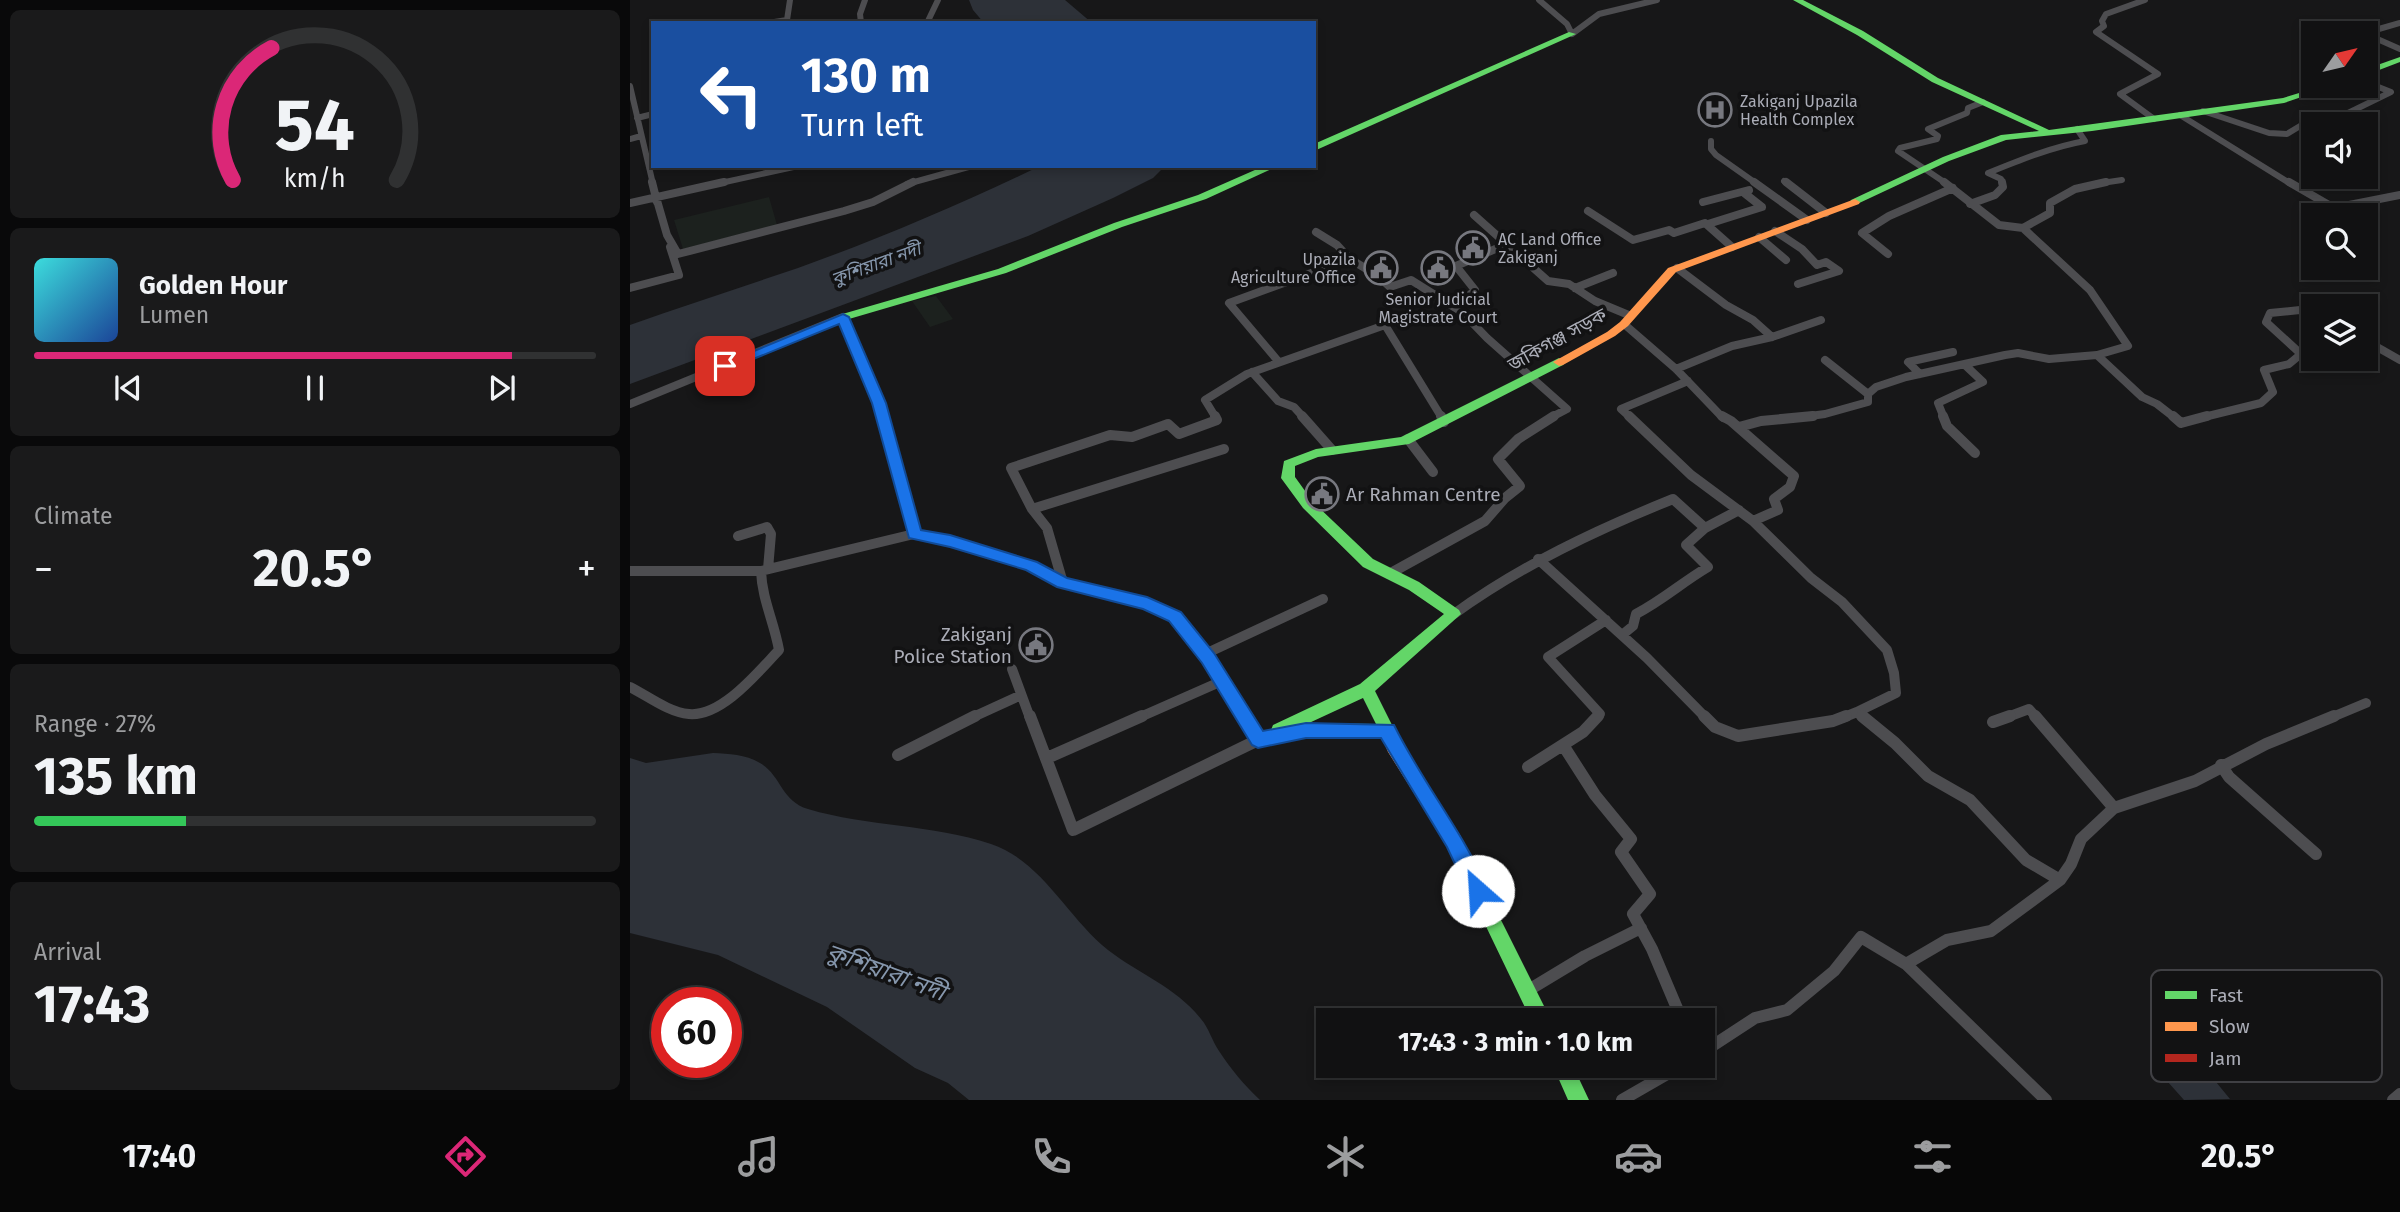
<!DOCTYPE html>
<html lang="en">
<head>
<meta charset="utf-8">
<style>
	:root { --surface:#111112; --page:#1a1a1b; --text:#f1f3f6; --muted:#9c9d9f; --line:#303132; --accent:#db2777 }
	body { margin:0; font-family:"Fira Sans","Noto Sans Bengali",sans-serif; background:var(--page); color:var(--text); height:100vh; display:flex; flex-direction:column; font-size:26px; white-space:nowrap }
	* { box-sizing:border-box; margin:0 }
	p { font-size:23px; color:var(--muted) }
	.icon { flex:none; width:38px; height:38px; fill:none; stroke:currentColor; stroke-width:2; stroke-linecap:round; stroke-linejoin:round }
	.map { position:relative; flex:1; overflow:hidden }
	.side { display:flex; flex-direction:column; gap:10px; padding:10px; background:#09090a; width:630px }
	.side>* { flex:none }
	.top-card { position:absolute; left:21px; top:21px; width:665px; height:147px; border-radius:0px; box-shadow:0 4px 10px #0003,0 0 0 2px var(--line); background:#1a4fa0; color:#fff; overflow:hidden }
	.needle { width:46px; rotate:56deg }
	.fabs { position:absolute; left:1671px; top:21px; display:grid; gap:14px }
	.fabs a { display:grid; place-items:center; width:77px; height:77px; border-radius:0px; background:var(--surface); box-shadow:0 4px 10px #0003,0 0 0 2px var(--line); font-size:35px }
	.speed { position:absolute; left:21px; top:987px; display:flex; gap:14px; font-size:35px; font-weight:700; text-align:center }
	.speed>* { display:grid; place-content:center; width:91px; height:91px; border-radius:50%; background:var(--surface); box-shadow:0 4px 10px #0003,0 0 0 2px var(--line); line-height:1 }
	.speed .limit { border:10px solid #d22; background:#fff; color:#111 }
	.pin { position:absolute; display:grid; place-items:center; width:60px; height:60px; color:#fff; margin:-30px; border-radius:14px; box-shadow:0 4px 10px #0006 }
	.me { position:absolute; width:77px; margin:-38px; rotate:334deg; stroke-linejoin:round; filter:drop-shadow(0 0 5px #0008) }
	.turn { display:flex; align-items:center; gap:24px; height:147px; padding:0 35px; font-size:32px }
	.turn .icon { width:91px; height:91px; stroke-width:2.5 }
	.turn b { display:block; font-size:49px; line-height:60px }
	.big { font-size:52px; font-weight:700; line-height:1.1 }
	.side .card { flex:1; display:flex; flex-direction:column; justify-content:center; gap:10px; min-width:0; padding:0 24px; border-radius:10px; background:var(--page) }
	.side .dial { align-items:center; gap:0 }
	.dial svg { height:182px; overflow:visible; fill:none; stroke:var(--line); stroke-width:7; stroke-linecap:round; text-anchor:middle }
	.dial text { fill:var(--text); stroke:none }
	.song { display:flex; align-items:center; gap:21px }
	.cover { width:84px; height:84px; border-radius:10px; background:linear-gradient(135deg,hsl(180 70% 55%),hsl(220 70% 35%)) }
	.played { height:7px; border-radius:4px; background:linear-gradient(90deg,var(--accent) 85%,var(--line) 85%) }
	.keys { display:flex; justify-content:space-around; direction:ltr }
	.heat { display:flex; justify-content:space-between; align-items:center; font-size:38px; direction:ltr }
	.charge { height:10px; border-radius:5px; background:linear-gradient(90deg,#34c759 27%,var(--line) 0) }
	.trip { position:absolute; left:686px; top:1008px; width:399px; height:70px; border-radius:0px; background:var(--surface); box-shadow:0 4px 10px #0003,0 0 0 2px var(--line); font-weight:700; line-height:70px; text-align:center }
	.dock { display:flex; height:112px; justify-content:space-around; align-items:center; background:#070707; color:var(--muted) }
	.dock .icon { width:49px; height:49px }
	.dock .active { color:var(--accent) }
	.dock b { font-size:32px; color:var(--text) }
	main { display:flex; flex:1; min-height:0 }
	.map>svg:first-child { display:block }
</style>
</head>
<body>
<main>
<section class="side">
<div class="card dial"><svg viewBox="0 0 100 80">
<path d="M14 69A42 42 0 1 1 86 69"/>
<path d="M14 69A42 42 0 0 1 31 11" stroke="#db2777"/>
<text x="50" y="56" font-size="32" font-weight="700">54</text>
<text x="50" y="72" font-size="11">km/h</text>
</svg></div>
<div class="card">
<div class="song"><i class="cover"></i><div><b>Golden Hour</b><p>Lumen</p></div></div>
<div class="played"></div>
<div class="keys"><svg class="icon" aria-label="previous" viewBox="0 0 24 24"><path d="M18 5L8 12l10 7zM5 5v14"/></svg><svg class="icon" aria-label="pause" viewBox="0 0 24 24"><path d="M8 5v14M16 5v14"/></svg><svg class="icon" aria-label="next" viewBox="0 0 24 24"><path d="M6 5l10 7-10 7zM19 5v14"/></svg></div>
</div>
<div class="card"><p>Climate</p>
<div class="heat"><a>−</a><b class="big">20.5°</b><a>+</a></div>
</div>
<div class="card"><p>Range · 27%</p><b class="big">135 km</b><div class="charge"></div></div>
<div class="card"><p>Arrival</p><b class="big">17:43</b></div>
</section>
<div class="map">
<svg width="1770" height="1100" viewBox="0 0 1770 1100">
	<rect width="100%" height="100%" fill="#171718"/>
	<!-- green -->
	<path fill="#1c211e" d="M139,197L147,225L53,249L44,220Z
		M306,296L323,319L300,327L282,301Z"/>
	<!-- water -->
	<path fill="#2d3138" d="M339,0H435L462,23H354L343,10Z
		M410,166H535L523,178L483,198L398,236L0,384V325C56,305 112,287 168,268C251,238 331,204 410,166Z
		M83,753C99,754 115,754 130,763C151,775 151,801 178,809C238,827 302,824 361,844C412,861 437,917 478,950C509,974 546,987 571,1019C579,1028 582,1041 589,1051C601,1069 614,1085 630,1100H339L318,1083L285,1068L197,1007L88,955L0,933V758L16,763Z
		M1554,1043L1600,1099L1554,1100L1529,1072L1538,1058H1545L1543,1050Z"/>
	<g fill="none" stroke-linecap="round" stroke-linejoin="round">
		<!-- street-far3 -->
		<path stroke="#4d4d50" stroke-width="6" d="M909,0L937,24L942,34L969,14L1027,0
			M1515,0L1476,14L1472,21L1474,26L1466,32L1528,74L1490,94L1524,119
			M138,23L157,20L160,0
			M231,23L230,14L235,0
			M297,23L308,0
			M1735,33L1770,23
			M1736,34L1770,49
			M0,86L23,184
			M1573,111L1639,133L1657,134L1680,120L1693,115L1702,117L1718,113L1761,92L1736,82
			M1550,115L1661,184
			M7,118L23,114
			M0,139L11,136
			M1081,141V149L1086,155L1127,184
			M1154,181L1158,184
			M86,184L168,166
			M277,184L342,166
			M1317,184L1268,151L1270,148L1307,139L1308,136L1298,129L1337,113L1338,108L1353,102
			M1372,184L1371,179L1358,173C1390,160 1422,147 1455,141L1447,129
			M1465,184L1492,180"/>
		<!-- street-far2 -->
		<path stroke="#4d4d50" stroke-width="8" d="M22,182L27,202
			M1124,182L1177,220
			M1156,182L1196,213
			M1314,182L1369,225L1393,228L1420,213V203L1445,189L1476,182
			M1659,182L1704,208L1770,195
			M26,197L37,235L48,254L214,211L243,202L283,182
			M1073,202L1119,190
			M0,203L94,182
			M1340,204L1365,195L1373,187L1372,182
			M958,211L1003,240L1039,230L1044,233L1075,223L1102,247
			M844,215L918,281L939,284L965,301L1001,316
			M1078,224L1132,207L1113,192
			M1393,228L1460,290L1498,346L1467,355
			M1145,231L1172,249L1187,265L1196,262L1209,271L1168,284
			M1129,237L1156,260
			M1258,254L1232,233L1259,216L1323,188
			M720,259L748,276L760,287L781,280L832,312L857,338L937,409L920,418
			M1047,268L1096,305L1123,320L1142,337
			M0,288L49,275L40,247
			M945,288L983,273
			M826,308L845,290L826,266L877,244
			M994,324L1046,369L1093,418
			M1736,336L1747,347L1770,360
			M1195,360L1238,394
			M648,361L599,303L720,259L707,245L686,232
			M1046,369L1102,346L1142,337L1191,320
			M622,372L648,401L664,407L674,418
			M1290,374L1278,362L1323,352
			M0,404L213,317
			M586,418L575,400L617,374L755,325L812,418
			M1001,418L991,409L1058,381
			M1165,418L1195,414L1238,402V394L1246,387L1276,377L1375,355L1388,353L1419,359L1467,355L1512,397L1527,404L1545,418
			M1314,418L1308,403L1353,382L1335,365
			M1570,418L1631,403L1643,392L1634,370L1659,364L1671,354L1636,322L1640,313L1670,310L1684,317"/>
		<!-- street-far1 -->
		<path stroke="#4d4d50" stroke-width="10" d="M672,416L702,450
			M811,416L814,422
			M999,416L1061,475L1123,521L1181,578L1212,602L1257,650L1264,673L1266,693L1227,712L1234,718
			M1092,416L1101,421L1164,476L1160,487L1144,499L1148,510L1123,521
			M1313,416L1317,426L1345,453
			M1543,416L1551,423L1577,416
			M1109,427L1131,421L1183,416
			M778,439L803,472
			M402,509L594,449
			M108,536L137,527L141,534L138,569
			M908,559L1017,658L1076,718
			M0,571H131L284,534
			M759,574L855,521L875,498L890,486L868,459L888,439L924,416
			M433,583L417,528L402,509L381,468L480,435L502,437L538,424L549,434L587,420L585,416
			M824,614C892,565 966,530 1043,499L1075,528
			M992,635L1003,626L1006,614C1033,600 1051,583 1078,567L1056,545L1075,528L1109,510
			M575,654L693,599
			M382,669L400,718
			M0,687C18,696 38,712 59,714C92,717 128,672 149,650C144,622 132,599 131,571
			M341,718L391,695
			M508,718L592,681
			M966,718L970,714L918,657L976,620
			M1212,718L1227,712
			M1375,718L1399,709L1407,718
			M1700,718L1736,703"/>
		<!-- street -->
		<path stroke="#4d4d50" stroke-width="12" d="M400,716L443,830L628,740
			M1074,716L1085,727L1108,736L1203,721L1216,716
			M1232,716L1265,743L1298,776L1340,800L1396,860L1430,880
			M1405,716L1484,808
			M1363,722L1380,716
			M933,745L965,795L1001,839L991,852L1020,894L1003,914L1022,949L1052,1020
			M268,755L345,716
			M417,758L512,716
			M1591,765L1599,777L1686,854
			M898,767L953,732L968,716
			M1276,964L1317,940L1361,931L1430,880L1441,864L1451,839L1484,808L1565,781L1636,744L1704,716
			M897,991L955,956L1011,928
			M1073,1052L1125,1018L1157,1010L1204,971L1231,937L1276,964L1416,1100
			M992,1100L1051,1066
			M1763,1100L1770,1094"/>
		<!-- fast -->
		<path fill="#63d668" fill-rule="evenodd" d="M1163,0H1173L1233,31L1308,78L1419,130L1653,98L1692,86H1704L1654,103L1462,131L1376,140L1319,161L1225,205L1220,202L1221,200L1313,157L1371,135L1409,131L1302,82L1227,35Z
			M939,32L946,34L684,151V144Z
			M1770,57V62L1736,75V69Z
			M634,166H648L576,199L492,227L376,273L219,319L255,403L290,530L320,536L407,562L437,579L509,596L511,600L509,604L504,606L433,588L397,570L320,546L279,538L243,403L207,317L209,315L368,269L484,223L568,195Z
			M929,358L935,362L933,365L779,444L688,457L665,466V477L683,502L743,559L789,582L829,610L831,614L745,691L765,731L763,736L757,738L676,737L628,747L622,745L620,740L622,735L641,730L643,725L730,684L814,614L779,590L733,567L673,508L651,478L654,461L686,449L771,437ZM733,698L746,724L679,723Z
			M859,905L865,908L921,1020H901L850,914L853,908Z
			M923,1066H943L959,1100H938Z"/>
		<!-- slow -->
		<path fill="#ff974d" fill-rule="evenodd" d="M1225,199L1230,202L1229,204L1046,272L998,326L985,336L933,365L929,366L923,362L977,332L990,322L1038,268Z
			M757,724L763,726L770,743L830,835L868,914L865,920L859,923L853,920L818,847L758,752L749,731L751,726Z"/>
		<!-- jam -->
		<path fill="#b3261e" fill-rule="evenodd" d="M504,594L522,599L550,613L583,654L634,735L636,740L634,745L628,747L622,745L573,662L540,621L513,608L499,604L497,600L499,596Z"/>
	</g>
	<!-- route -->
	<path fill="#1a73e8" stroke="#114b97" stroke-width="2" d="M213,314L219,317L256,403L291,530L320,535L407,562L437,578L517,597L551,612L584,653L633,731L676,723L764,725C792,782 833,832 859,891L856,898L848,901L841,898L817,847L751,738H676L628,748L622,745L572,663L539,621L513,609L427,587L396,570L320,547L279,538L242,403L209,324L99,369L95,370L88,366Z"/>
	<!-- icons -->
	<defs>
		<symbol id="hospital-ring" viewBox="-11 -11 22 22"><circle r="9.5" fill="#121213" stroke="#77787f" stroke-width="1.5"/><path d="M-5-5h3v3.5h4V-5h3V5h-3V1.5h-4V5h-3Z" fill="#77787f"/></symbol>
		<symbol id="civic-ring" viewBox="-11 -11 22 22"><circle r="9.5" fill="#121213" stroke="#77787f" stroke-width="1.5"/><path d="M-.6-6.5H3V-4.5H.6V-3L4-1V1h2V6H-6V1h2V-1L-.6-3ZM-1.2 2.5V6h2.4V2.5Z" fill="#77787f"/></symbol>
	</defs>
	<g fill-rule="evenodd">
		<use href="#hospital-ring" x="1066" y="91" width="38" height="38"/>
		<use href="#civic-ring" x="824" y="229" width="38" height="38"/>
		<use href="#civic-ring" x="732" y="249" width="38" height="38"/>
		<use href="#civic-ring" x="789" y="249" width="38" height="38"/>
		<use href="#civic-ring" x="673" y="475" width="38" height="38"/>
		<use href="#civic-ring" x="387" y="626" width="38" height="38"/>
	</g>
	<g text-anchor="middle" stroke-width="7" stroke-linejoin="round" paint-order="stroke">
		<!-- far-poi labels -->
		<g font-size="16" fill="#abadb7" stroke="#121213" text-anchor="start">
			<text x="1110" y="107">Zakiganj Upazila<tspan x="1110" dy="18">Health Complex</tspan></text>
			<text x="868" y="245">AC Land Office<tspan x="868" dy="18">Zakiganj</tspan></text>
			<text x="726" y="265" text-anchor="end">Upazila<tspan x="726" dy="18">Agriculture Office</tspan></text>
			<text x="808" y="305" text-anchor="middle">Senior Judicial<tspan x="808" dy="18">Magistrate Court</tspan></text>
		</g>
		<!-- far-water labels -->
		<g font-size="18" font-style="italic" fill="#8697ad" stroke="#121213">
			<text transform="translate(246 264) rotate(-20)" y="6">কুশিয়ারা নদী</text>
		</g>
		<!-- street labels -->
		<g font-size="19" fill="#abadb7" stroke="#121213">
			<text transform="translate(927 339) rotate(-29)" y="7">জকিগঞ্জ সড়ক</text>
		</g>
		<!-- poi labels -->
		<g font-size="19" fill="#abadb7" stroke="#121213" text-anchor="start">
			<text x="716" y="501">Ar Rahman Centre</text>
			<text x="382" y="641" text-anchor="end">Zakiganj<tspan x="382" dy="22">Police Station</tspan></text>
		</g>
		<!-- near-water labels -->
		<g font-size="24" font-style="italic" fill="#8697ad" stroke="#121213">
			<text transform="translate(256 972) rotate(20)" y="8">কুশিয়ারা নদী</text>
		</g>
	</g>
	<!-- legend -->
	<rect x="1521" y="970" width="231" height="112" rx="10" fill="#121213" stroke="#404044" stroke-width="2"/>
	<rect x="1535" y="991" width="32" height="8" fill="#63d668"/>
	<rect x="1535" y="1022" width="32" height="9" fill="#ff974d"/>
	<rect x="1535" y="1054" width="32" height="8" fill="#b3261e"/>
	<g font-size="19" fill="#abadb7">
		<text x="1579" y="1002">Fast</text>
		<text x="1579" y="1033">Slow</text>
		<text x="1579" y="1065">Jam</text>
	</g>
</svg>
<div class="fabs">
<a><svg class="needle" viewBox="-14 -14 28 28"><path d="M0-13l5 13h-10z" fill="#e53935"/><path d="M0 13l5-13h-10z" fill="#9c9d9f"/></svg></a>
<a><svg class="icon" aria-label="sound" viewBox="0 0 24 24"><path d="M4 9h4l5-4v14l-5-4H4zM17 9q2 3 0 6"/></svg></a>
<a><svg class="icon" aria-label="search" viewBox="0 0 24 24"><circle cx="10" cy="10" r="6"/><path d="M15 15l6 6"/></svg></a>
<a><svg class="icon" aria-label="layers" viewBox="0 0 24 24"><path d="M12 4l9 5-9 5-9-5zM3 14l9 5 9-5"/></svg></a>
</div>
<div class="speed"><div class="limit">60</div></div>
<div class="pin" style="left:95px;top:366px;background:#d93025"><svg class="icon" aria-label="arrive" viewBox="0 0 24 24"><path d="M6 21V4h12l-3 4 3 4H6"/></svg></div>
<svg class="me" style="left:848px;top:891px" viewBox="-20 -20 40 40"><circle r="19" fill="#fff"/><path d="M0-13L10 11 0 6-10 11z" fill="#1a73e8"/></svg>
<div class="trip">17:43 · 3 min · 1.0 km</div>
<div class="top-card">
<div class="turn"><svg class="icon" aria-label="left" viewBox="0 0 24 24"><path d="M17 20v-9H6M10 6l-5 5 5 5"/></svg><div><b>130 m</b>Turn left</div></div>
</div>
</div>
</main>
<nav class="dock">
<b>17:40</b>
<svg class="icon active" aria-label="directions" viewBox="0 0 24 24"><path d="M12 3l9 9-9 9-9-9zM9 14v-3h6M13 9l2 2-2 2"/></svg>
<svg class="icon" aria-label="music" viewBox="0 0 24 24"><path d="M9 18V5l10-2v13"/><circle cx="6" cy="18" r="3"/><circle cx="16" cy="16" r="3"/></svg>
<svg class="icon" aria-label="phone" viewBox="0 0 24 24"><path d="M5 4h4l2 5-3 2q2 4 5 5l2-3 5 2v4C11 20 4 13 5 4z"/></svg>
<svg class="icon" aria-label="climate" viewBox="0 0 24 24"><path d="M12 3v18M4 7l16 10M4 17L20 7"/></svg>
<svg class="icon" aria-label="car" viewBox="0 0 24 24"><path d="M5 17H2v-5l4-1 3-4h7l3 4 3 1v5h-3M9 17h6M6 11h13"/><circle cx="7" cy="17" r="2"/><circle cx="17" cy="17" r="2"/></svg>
<svg class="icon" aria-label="filters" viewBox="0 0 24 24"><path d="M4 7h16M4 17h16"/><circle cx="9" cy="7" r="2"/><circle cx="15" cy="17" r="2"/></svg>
<b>20.5°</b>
</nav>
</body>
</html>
